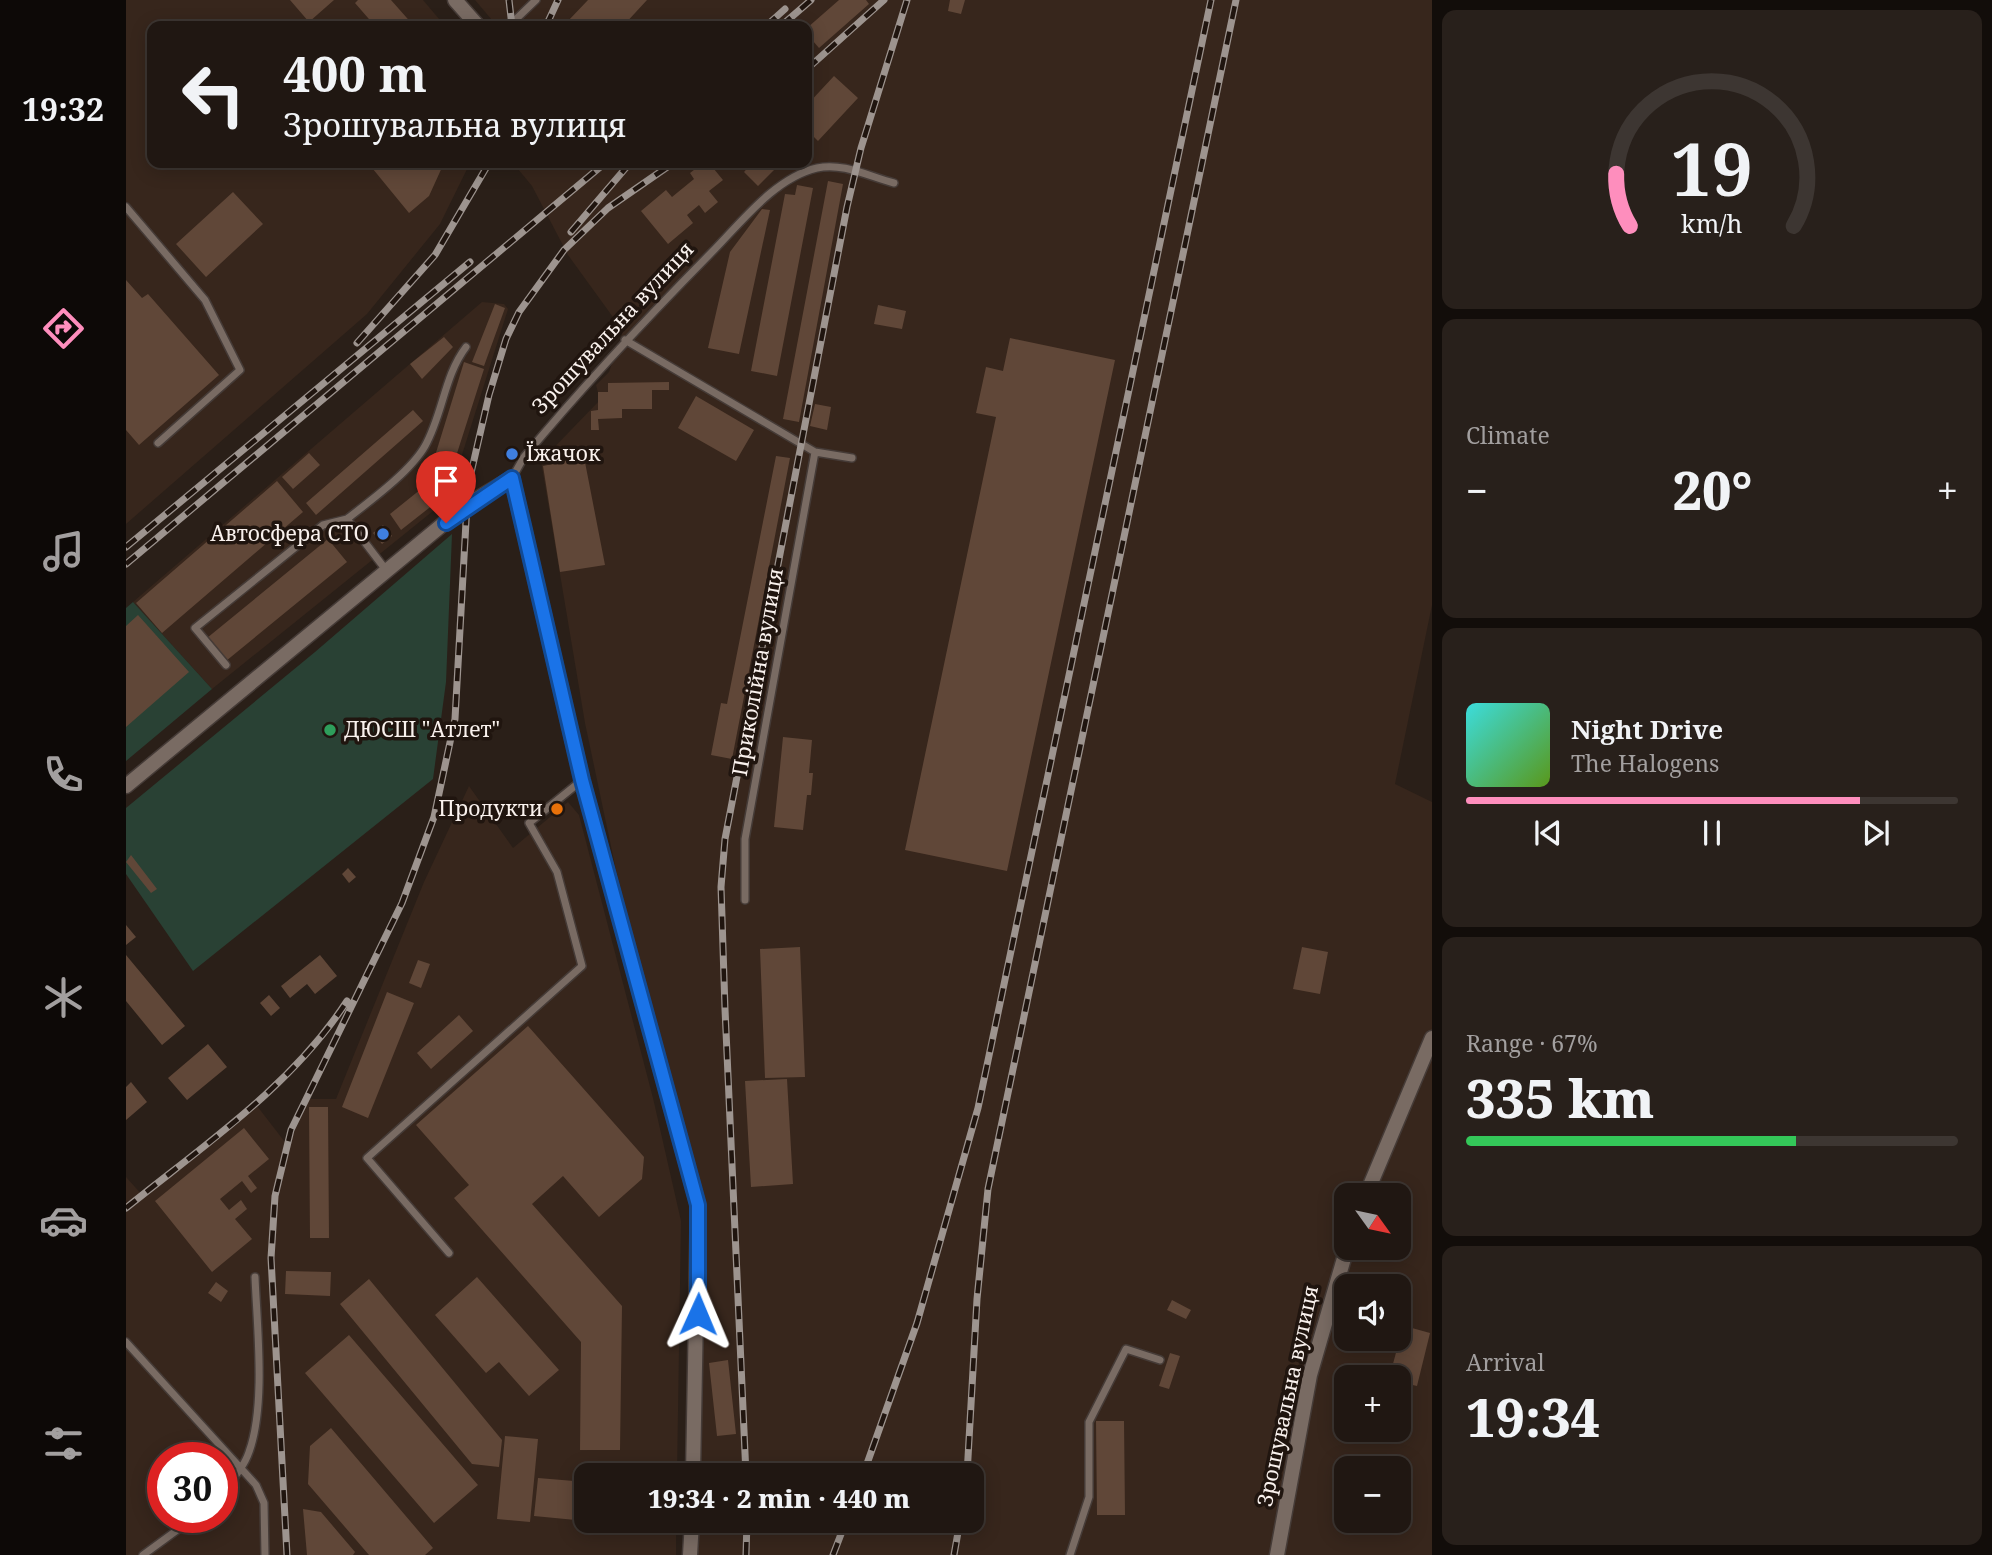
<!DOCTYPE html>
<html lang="en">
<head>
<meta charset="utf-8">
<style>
	:root { --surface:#201712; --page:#28201b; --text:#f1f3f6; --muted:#a29f9f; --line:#3d3632; --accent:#fe8ebd }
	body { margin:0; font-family:"Noto Serif",serif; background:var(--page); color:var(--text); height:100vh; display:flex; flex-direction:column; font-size:26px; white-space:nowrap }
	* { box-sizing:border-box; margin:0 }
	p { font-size:23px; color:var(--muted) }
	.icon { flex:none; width:38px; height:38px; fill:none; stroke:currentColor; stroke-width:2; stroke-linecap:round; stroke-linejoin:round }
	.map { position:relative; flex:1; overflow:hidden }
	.drawer { display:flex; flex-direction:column; gap:10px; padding:10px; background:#120d0a; width:560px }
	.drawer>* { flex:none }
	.hud { position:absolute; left:21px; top:21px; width:665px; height:147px; border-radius:14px; box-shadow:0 4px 18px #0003,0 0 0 2px var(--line); background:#201712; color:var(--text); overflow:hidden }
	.needle { width:46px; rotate:123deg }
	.controls { position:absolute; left:1208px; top:1183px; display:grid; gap:14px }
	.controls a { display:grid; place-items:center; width:77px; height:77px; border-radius:14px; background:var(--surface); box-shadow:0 4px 18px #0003,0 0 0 2px var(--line); font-size:35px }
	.speed { position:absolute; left:21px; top:1442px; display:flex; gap:14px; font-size:35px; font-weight:700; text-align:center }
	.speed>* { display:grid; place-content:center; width:91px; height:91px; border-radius:50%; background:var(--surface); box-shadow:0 4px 18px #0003,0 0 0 2px var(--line); line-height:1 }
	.speed .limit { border:10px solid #d22; background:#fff; color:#111 }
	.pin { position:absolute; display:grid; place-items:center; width:60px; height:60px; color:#fff; margin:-72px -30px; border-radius:50% 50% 50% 0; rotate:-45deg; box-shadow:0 0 7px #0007 }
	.pin .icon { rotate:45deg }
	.me { position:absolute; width:77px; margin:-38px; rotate:1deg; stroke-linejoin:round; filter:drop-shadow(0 0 5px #0008) }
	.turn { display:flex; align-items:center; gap:24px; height:147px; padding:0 21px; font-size:32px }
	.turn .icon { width:91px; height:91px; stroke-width:2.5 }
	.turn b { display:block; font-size:49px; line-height:60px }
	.big { font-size:52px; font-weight:800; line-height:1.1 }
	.drawer .widget { flex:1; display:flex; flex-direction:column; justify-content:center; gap:10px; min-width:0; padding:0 24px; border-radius:14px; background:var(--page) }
	.drawer .dial { align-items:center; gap:0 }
	.dial svg { height:182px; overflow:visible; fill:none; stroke:var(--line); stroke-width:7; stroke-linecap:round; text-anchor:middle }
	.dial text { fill:var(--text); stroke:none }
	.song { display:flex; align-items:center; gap:21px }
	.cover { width:84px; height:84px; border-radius:10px; background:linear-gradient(135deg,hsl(180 70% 55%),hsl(90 70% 35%)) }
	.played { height:7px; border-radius:4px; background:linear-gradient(90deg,var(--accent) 80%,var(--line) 80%) }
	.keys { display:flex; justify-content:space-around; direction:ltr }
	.heat { display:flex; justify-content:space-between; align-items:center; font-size:38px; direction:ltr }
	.charge { height:10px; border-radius:5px; background:linear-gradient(90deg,#34c759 67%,var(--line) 0) }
	.trip { position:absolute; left:448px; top:1463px; width:410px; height:70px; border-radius:14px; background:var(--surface); box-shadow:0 4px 18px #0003,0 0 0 2px var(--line); font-weight:800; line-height:70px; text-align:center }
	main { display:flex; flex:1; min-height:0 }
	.tabs { display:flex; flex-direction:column; width:126px; justify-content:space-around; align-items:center; background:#0d0907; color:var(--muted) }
	.tabs .icon { width:49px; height:49px }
	.tabs .on { color:var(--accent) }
	.tabs b { font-size:32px; color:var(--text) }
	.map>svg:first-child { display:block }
</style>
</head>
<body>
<main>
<nav class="tabs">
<b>19:32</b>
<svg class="icon on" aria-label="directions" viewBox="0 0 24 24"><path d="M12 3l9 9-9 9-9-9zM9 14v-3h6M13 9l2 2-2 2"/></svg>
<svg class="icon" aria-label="music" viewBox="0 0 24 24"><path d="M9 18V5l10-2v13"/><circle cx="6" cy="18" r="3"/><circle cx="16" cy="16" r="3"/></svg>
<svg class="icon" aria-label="phone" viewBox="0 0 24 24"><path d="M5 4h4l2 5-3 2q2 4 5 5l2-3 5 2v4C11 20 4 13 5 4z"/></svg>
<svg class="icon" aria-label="climate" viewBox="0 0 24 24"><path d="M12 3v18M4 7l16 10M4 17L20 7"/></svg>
<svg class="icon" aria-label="car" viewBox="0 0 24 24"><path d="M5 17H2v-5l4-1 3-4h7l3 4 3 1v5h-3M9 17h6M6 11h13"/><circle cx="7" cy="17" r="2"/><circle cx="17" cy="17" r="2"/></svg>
<svg class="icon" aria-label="filters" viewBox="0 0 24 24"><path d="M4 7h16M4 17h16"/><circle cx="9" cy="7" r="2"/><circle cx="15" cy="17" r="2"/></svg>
</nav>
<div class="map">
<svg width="1306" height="1555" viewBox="0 0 1306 1555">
	<rect width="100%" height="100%" fill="#2a1f18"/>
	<!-- built -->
	<path fill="#37261c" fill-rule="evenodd" d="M0,0H297L319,26H26V163H344L314,224L241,314L0,524Z
		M349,0H1306V605L1269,784L1306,802V1555H570L571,1521H845V1475H573L580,1219L490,870L459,723L415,461L474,400L470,385L483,372L497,331L442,255L406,186L387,163H681V26H371ZM1220,1195H1272V1248H1220ZM1220,1286H1272V1339H1220ZM1220,1377H1272V1430H1220ZM1220,1468H1272V1521H1220Z
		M356,302L378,304L382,309L322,499L86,689L7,602Z
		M343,786L387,848L442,802L453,815L527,1098L555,1221L551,1475H460V1521H550V1555H0V1177L18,1197L128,1102L162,1146L183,1099H210L298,882ZM37,1458H96V1517H37Z"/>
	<!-- green -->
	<path fill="#294134" d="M326,534L320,682L307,779L67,971L0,874V808L189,652Z
		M7,602L86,689L0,761V608Z"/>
	<!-- building -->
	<path fill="#604738" d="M164,0H208L183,22Z
		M232,0H265L288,26H249L229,3Z
		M462,0H521L497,26H448L442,21Z
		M713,0H740L743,4L693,48L681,34V28Z
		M824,0H839L835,14L822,11Z
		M708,76L732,98L692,141L686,135L681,140V105Z
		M242,163H279L284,169L292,163H318L303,196L283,213Z
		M577,163H583L597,180L583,191L592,202L579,213L573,205L561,215L567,223L542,244L515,211L540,190L546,197L568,179L564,173Z
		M626,163H655L632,186L618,172Z
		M702,181L717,184L673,422L657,419Z
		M671,185L687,188L651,376L625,371L659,194L669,195Z
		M107,192L137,224L80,277L50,244Z
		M636,209L644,210L613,354L582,348L604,252Z
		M0,280L16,298L22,294L93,375L13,445L0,430Z
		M369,304L379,308L358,366L346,362Z
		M752,305L780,311L776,329L748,324Z
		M318,337L327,347L296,379L284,364Z
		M884,338L989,360L881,871L779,850L870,417L850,413L860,367L877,371Z
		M338,362L358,369L317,497L275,530L264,514L300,485Z
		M543,382V390H526V409H496V418L472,419L473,430H465V411L472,410V392H482V383Z
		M570,396L628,430L610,461L552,428Z
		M689,404L705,407L701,430L684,426Z
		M287,410L297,421L190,515L180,503Z
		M183,453L194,465L167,489L156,477Z
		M650,456L664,458L606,759L585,755L595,703L601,704Z
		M458,457L479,565L434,572L417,466Z
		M151,481L177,512L36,633L10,603Z
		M257,525L266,536L256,544L247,533Z
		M202,539L221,562L100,661L81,638Z
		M12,615L63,672L0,727V626Z
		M657,737L686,740L683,773H687L685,795H681L677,830L648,827Z
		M5,855L31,889L25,893L0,862Z
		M222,868L230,877L223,883L216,874Z
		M0,925L10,937L0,945Z
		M674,947L679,1077L639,1078L634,949Z
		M1176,947L1202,952L1194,994L1167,989Z
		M0,955L59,1026L36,1045L0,1001Z
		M194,955L211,976L189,994L181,984L164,998L155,986Z
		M292,960L304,964L295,988L283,983Z
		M261,992L288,1003L242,1118L216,1107Z
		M143,995L154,1008L145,1016L134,1003Z
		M333,1015L347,1031L305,1069L291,1053Z
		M402,1026L518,1157L516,1179L473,1217L437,1176L406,1204L496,1306L494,1450H454L455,1342L328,1198L343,1185L290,1125Z
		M82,1044L101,1067L61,1100L42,1078Z
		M661,1079L667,1184L625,1187L619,1081Z
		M5,1082L21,1102L0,1120V1087Z
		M183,1107H202L203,1238H184Z
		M118,1128L143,1159L122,1176L131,1188L125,1193L116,1181L94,1199L103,1210L115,1200L121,1209L109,1219L126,1239L86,1272L29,1201Z
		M1272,1195L1279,1196L1273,1218H1272Z
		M160,1271L205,1272L204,1296L159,1294Z
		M351,1277L433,1370L403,1396L373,1362L360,1373L309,1315Z
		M243,1279L376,1440L373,1467L346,1464L214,1304Z
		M90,1282L102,1291L95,1302L82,1293Z
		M1046,1300L1065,1310L1060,1319L1041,1310Z
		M1286,1328L1304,1333L1291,1386L1273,1382L1274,1378L1264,1375L1275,1334L1284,1336Z
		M223,1335L352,1485L308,1523L179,1373Z
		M1044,1353L1054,1356L1043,1389L1033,1386Z
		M602,1360L610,1434L591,1436L583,1363Z
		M970,1421H998L999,1515H971Z
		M205,1428L307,1548L299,1555H243L182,1484L184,1446Z
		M379,1436L412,1439L404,1522L371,1519Z
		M412,1478L460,1482V1521L408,1516Z
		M177,1509L195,1512L229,1552L227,1555H181Z
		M472,1521H509V1526Z"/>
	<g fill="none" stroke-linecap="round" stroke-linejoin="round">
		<defs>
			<path id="lane" d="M371,26L386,23L410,0
				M0,207L79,300L114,370L32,443
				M499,340L689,452L726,458
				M386,478L398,457C457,386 519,320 584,254C614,224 648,178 691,168C717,162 744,177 768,183
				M260,570L221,519C244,501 285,471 299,446C317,414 318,376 340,347
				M100,665L69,628L197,525L221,519
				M619,900V839L689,452
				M323,1253L241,1158L456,966L431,872L403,823L455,781
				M0,1342L130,1485L138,1503L139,1555
				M96,1493C106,1480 118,1467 123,1452C140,1405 131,1327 129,1277
				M17,1555L69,1517
				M944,1555L963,1497V1422L1000,1349L1034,1360"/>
			<path id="street" d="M329,0L352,26
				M0,786L339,506L386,478L456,780L572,1205L567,1475
				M1240,1195L1306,1038
				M564,1555L566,1521
				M1151,1555L1184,1375L1221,1248"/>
		</defs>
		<!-- lane casing -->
		<use href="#lane" stroke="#453b37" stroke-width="10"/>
		<!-- street casing -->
		<use href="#street" stroke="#453b37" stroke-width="17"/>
		<!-- lane -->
		<use href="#lane" stroke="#796b63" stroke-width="7"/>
		<!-- street -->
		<use href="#street" stroke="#796b63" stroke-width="14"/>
		<defs>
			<path id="rail" d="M383,0L386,26
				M420,26L432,0
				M640,26L659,9
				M655,26L685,0
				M681,69L758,0
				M445,232L504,163
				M231,343L309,255L363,163
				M0,547L344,262
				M0,564L479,163
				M0,1208C78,1145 166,1086 221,1001
				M620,1475L599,1009L595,887L599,839L721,207L735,148L781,0
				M737,1475L791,1323L852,1108L1085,0
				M841,1475L851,1299L862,1189L1110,0
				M161,1555L145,1258L149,1196L165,1130L276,903L308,817L329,719L342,486L363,395L380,339L393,312L438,250L482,208L547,163
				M620,1555L621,1521
				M707,1555L720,1521
				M828,1555L834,1521"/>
		</defs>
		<!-- rail casing -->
		<use href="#rail" stroke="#9d948f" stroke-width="7"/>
		<!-- rail -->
		<use href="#rail" stroke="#20150f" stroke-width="4.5" stroke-dasharray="13" stroke-linecap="butt"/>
	</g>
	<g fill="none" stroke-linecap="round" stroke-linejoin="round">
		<defs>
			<path id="route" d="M320,523L386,478L456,780L572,1205V1314"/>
		</defs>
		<!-- route casing -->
		<use href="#route" stroke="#114b97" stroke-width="18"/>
		<!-- route -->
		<use href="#route" stroke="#1a73e8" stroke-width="12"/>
	</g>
	<!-- markers -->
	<g fill="#3f7fe0" stroke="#20150f" stroke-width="2.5">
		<circle cx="386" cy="454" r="7"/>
		<circle cx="257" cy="534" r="7"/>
	</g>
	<circle fill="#2e9e5b" stroke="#20150f" stroke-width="2.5" cx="204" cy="730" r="7"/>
	<circle fill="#e8710a" stroke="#20150f" stroke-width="2.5" cx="431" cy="809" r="7"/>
	<g text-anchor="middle" stroke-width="7" stroke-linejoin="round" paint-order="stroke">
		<!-- street labels -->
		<g font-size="21" fill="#f9f1ed" stroke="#20150f">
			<text transform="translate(487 328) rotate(-47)" y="7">Зрошувальна вулиця</text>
			<text transform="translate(632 672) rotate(-80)" y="7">Приколійна вулиця</text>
			<text transform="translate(1162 1396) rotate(-78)" y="7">Зрошувальна вулиця</text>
		</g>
		<!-- poi labels -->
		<g font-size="21" fill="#f9f1ed" stroke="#20150f" text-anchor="start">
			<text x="400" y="461">Їжачок</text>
			<text x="243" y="541" text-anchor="end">Автосфера СТО</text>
			<text x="218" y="737">ДЮСШ "Атлет"</text>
			<text x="417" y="816" text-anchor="end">Продукти</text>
		</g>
	</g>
</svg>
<div class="controls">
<a><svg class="needle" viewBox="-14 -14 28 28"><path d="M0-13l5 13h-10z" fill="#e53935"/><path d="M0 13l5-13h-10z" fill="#a29f9f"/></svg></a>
<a><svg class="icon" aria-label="sound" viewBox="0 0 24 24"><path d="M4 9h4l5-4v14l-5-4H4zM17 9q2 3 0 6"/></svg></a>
<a>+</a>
<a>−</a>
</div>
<div class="speed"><div class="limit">30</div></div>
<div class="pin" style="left:320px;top:523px;background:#d93025"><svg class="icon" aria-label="arrive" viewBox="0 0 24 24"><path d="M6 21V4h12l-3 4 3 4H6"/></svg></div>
<svg class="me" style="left:572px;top:1314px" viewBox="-20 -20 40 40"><path d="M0-17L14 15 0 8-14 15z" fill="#1a73e8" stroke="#fff" stroke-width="4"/></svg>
<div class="trip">19:34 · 2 min · 440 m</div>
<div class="hud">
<div class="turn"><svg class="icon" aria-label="left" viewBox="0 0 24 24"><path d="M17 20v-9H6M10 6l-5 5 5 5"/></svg><div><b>400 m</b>Зрошувальна вулиця</div></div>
</div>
</div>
<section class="drawer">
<div class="widget dial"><svg viewBox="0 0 100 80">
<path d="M14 69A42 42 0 1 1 86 69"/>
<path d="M14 69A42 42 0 0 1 8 46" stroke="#fe8ebd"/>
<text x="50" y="56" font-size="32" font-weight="700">19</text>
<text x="50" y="72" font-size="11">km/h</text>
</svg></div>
<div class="widget"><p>Climate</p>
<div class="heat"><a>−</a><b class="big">20°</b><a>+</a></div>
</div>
<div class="widget">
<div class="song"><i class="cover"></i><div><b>Night Drive</b><p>The Halogens</p></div></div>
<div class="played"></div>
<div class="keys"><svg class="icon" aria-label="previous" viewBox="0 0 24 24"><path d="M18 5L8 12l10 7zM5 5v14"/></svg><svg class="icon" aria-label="pause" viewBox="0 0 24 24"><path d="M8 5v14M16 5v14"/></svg><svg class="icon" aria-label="next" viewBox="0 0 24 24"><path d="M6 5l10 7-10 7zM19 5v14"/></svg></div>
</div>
<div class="widget"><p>Range · 67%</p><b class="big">335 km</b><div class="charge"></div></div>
<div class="widget"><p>Arrival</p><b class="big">19:34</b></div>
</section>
</main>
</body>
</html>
